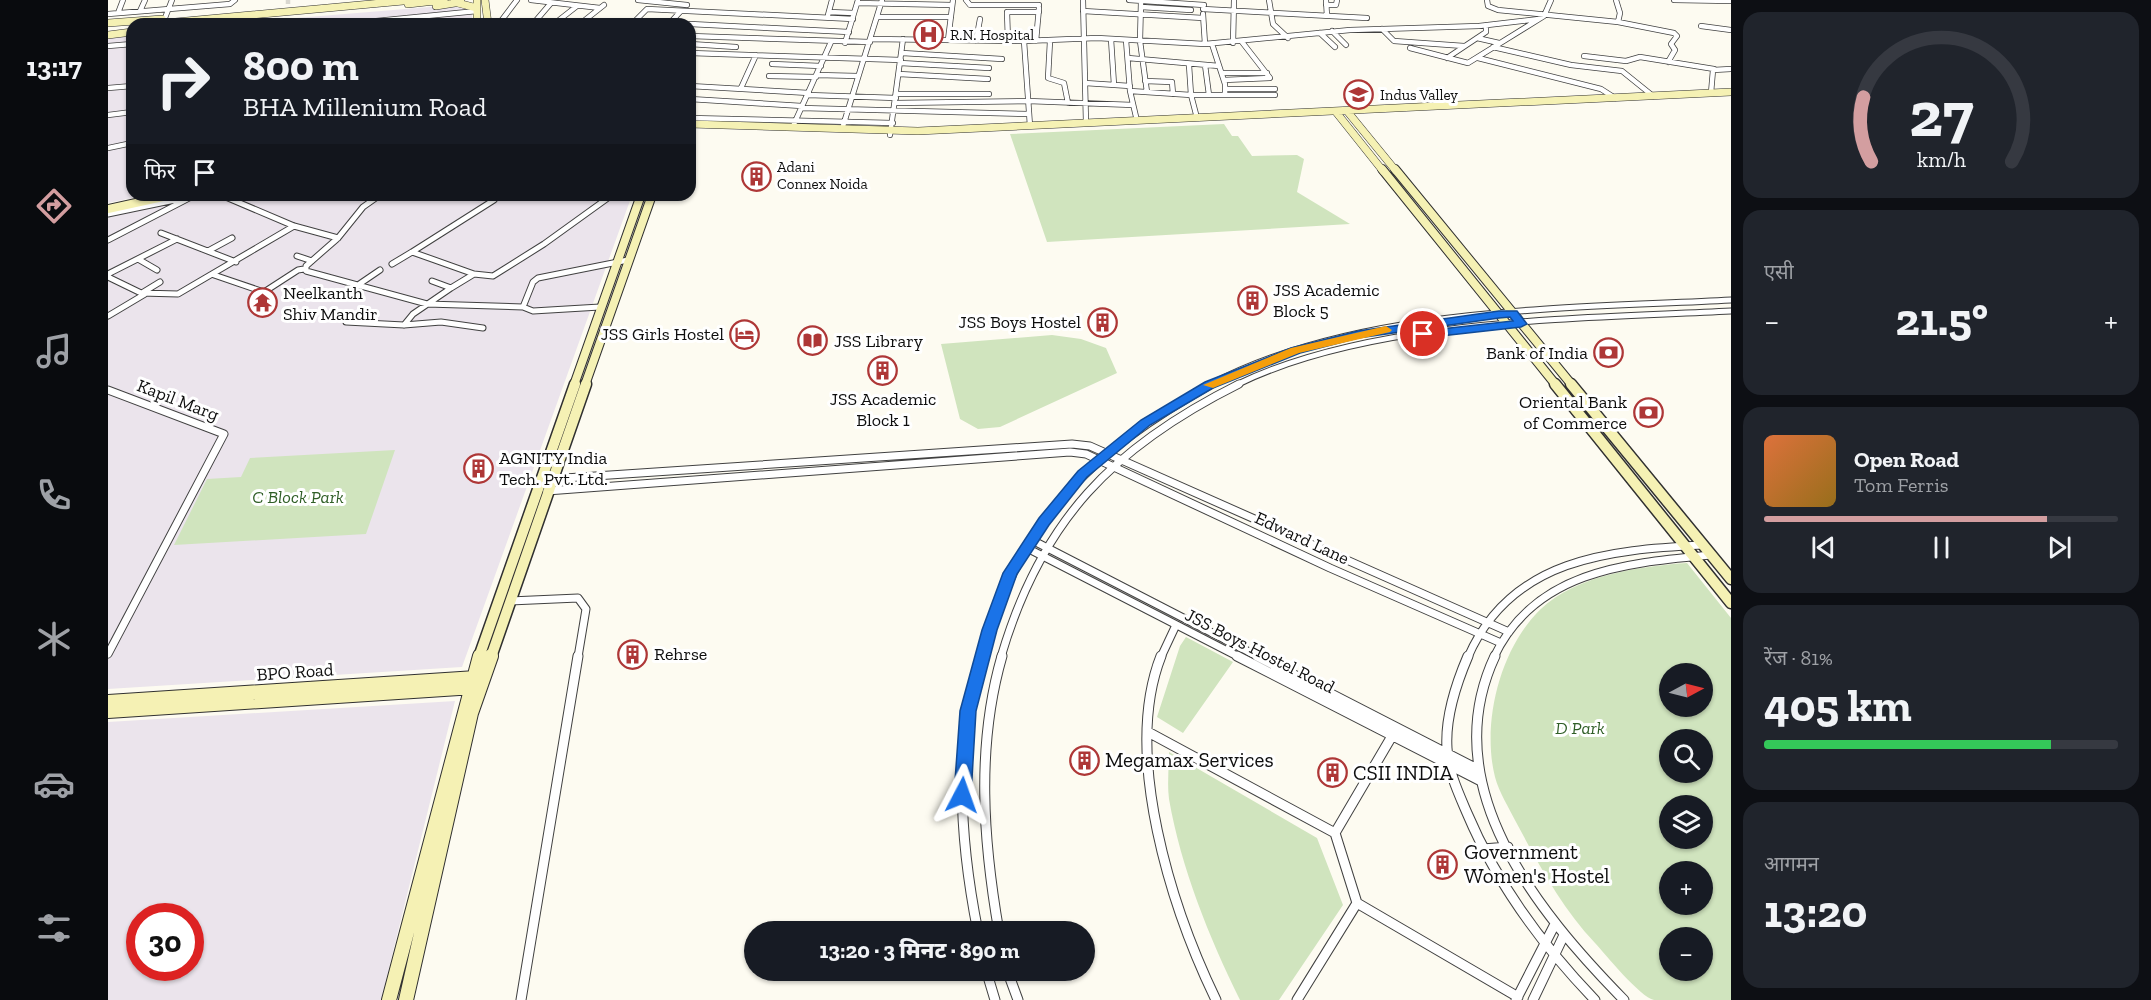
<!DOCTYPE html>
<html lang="hi">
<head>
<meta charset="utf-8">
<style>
	:root { --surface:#171b24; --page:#20242c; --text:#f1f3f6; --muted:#9ea1a6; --line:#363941; --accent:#d39ea0 }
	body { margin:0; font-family:"Zilla Slab","Noto Sans Devanagari",serif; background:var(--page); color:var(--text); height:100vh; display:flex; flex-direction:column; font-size:22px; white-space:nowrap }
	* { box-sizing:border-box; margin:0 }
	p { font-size:20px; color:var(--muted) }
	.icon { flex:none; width:33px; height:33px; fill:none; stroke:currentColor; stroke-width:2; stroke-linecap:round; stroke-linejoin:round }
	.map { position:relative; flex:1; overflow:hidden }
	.details { display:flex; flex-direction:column; gap:12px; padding:12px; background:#0d0f14; width:420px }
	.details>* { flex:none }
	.hud { position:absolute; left:18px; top:18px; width:570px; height:183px; border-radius:18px; box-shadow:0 2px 4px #0004; background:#171b24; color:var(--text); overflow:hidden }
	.needle { width:39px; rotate:83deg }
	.buttons { position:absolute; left:1551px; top:663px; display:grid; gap:12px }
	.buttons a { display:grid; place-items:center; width:54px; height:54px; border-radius:50%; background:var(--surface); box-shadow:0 2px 4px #0004; font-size:30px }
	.speed { position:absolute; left:18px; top:903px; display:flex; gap:12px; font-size:30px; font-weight:700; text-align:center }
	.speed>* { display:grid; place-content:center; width:78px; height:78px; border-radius:50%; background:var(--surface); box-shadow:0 2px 4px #0004; line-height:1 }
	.speed .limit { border:9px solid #d22; background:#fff; color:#111 }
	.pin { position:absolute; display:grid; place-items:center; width:51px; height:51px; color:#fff; margin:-26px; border:3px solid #fff; border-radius:50%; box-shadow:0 2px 6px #0007 }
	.me { position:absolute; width:66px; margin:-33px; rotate:4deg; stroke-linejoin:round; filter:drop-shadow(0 0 4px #0008) }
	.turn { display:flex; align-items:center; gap:21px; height:126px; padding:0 18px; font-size:27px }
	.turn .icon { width:78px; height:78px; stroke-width:2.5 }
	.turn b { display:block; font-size:42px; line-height:51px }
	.then { display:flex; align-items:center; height:57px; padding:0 18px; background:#0003; gap:12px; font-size:22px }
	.big { font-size:45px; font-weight:800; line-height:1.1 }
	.details .card { flex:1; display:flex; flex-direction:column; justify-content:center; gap:9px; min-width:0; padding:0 21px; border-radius:18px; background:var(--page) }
	.details .dial { align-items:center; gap:0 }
	.dial svg { height:156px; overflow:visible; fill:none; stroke:var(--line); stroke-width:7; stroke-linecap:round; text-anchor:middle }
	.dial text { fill:var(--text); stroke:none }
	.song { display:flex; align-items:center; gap:18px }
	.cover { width:72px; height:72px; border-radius:9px; background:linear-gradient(135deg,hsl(20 70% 55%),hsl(40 70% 35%)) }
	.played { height:6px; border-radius:3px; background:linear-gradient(90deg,var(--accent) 80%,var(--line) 80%) }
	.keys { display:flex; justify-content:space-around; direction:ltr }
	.heat { display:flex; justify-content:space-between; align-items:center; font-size:33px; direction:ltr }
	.charge { height:9px; border-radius:4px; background:linear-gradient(90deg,#34c759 81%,var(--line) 0) }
	.trip { position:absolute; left:636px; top:921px; width:351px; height:60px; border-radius:30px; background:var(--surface); box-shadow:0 2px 4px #0004; font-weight:800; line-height:60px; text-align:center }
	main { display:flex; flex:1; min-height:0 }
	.menu { display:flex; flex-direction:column; width:108px; justify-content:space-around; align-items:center; background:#090b0e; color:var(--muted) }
	.menu .icon { width:42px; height:42px }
	.menu .active { color:var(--accent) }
	.menu b { font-size:27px; color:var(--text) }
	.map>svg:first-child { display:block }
</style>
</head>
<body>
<main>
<nav class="menu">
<b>13:17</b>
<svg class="icon active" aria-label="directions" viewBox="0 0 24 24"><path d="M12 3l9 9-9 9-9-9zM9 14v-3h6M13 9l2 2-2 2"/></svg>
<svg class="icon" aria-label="music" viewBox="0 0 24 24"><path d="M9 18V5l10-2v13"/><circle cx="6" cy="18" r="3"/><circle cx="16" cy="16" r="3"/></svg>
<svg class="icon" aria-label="phone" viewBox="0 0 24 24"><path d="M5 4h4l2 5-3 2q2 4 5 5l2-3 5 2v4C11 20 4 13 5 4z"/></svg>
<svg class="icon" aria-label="climate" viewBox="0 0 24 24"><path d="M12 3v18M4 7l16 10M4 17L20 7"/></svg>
<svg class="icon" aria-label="car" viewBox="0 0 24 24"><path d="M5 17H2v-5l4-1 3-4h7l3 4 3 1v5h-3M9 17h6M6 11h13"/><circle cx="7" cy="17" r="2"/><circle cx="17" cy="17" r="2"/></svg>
<svg class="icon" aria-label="filters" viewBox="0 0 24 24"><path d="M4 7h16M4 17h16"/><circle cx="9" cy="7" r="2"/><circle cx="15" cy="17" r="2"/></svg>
</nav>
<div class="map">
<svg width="1623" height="1000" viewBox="0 0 1623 1000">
	<rect width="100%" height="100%" fill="#fdfbf1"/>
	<!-- industrial -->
	<path fill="#ebe4ec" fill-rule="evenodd" d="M346,5L364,10V24H116Z
		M24,33V195H39L0,203V35Z
		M86,195H524L354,667L0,689V213Z
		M347,701L273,1000H0V722ZM32,916H82V968H32Z"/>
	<!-- green -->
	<path fill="#d0e4be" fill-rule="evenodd" d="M1116,124L1124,136H1130L1144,156L1189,155L1196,159L1189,192L1242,224L939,242L902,134Z
		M944,335L973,339L998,348L1009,373L892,427L870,429L852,419L833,344Z
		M287,450L258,534L66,545L99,479L133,477L142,458Z
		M1579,563L1623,618V1000C1603,1000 1563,1000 1546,1000C1532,997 1498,955 1487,943C1454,908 1431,865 1408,822C1401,808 1391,792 1387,777C1372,718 1396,631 1448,597C1485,573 1537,566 1579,563ZM1562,674H1594V706H1562ZM1562,740H1594V772H1562ZM1562,806H1594V838H1562ZM1562,872H1594V904H1562ZM1562,938H1594V970H1562Z
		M1078,637L1125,662L1075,733L1049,717L1072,646Z
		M1061,752L1209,838L1235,905L1171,1000H1132C1101,937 1073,868 1061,799C1059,784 1061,767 1061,752Z"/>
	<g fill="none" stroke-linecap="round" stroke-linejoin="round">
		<!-- street-tunnel -->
		<path stroke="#d9d7cf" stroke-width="4.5" stroke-dasharray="4.5 2" stroke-linecap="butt" d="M180,0V4"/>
		<defs>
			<path id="street-far3" d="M423,0L492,8
				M530,0L579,5
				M858,0L862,5H931
				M975,0L978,123
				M1021,0L1096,5
				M1161,0L1165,24L1180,38
				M1218,0L1219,16
				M1379,0L1380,6L1390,10L1510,22L1566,33L1569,36L1563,44L1567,50L1560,62
				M1508,0L1512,13L1510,22
				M1566,0L1623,1
				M1033,1L1032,41L1039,92
				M749,3L844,5
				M1218,5H1228L1229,0
				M1033,7L1083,10
				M1095,9L1259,18
				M32,11L37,0
				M975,11L1095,18
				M721,12L746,13
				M10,13L15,0
				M0,14L122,4L127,0
				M1095,14L1097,44
				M720,15L724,0
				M769,17H843
				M379,21L441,24
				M393,21L409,0
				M55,23L64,0
				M562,23L575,24
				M238,24L369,11
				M425,24L443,3
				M446,24L469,6
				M472,24L496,5
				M524,24L539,9L745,19
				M561,24L572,12
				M582,24L741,32
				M1593,26L1623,30
				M1274,29L1286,41L1356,46
				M1224,31L1238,45
				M1212,33L1227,47
				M582,36L762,42
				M1369,38L1391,43
				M763,39L916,41L989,38L1097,44L1242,30L1371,26L1431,19
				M1003,39L1006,85
				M840,40L845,0
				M1018,40L1022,91
				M868,41L872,19
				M900,41L899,12H931
				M916,41L922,126
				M928,41L931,8
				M942,41L940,78L956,83L960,103
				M737,43L750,0
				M1125,43L1126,0
				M582,44L628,47
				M1104,44L1117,84V95
				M0,46L24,44
				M1385,47L1463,65L1514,71L1545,96
				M1302,48L1360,63L1436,16L1443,0
				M582,53L793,60
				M794,53L894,59
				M1476,56L1518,61L1532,57L1606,69
				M1020,58L1111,66
				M1339,58L1378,32V26
				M1370,58L1493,89L1507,98
				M792,63L881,68
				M664,64L713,66
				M1081,65L1083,95L1089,118
				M1097,65L1101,95
				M1114,73H1159
				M791,74L880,79
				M709,75L750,76
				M661,76L708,77
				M1116,80L1162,78L1134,42
				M1037,81L1064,82L1065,94
				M977,83L1022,86
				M582,86L701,93
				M0,88L24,86
				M633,88L648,55
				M1117,89H1167
				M1603,93L1605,70L1623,69
				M788,94H881
				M700,95L788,98
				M582,99L694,106
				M787,103L920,101L1025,105
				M693,108L921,114
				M0,115L24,112
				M582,118L785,123
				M1029,121L1022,91L1083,95H1167
				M686,124L723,42
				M735,126L774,0
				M782,135L795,39
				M0,148L24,143"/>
			<path id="street-far2" d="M113,195L186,226L230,238
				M272,195L255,207L230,238L198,266V271L319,304L415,307L425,311L492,307
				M0,214L91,195
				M53,233L128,262
				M0,240L85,196
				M100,251L124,238
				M189,256L204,261
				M30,259L49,270
				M284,264L304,252
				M0,274L69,239
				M366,274L304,252L386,200L380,195
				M106,275L156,292L190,270L196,269
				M0,277L33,293L70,294L186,226
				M324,281L343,288
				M250,285L272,270
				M34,293L52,282
				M415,307L425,282L430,278L520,260
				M0,316L37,294
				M238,322L296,325L333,322L375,328
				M296,325L305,314L343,288L366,274L385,276L436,244L504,195
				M1101,385C1250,306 1457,309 1623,300
				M1128,385C1264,318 1472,319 1623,311"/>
			<path id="street-far1" d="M0,390L116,434L0,654
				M442,479L964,444L982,446L1401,632
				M439,491L962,452L978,454L1222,568L1393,643
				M924,540L1151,657
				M919,548L1131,657
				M402,601L470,598L478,609L470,657
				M874,657C911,520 983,452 1104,384
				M893,657C933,520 1005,447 1131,384
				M1053,657L1068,625
				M1360,657C1403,558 1501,550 1595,545
				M1386,657C1427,570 1520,563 1603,555"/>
			<path id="street" d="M1053,656C1014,755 1064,909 1108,1000
				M1129,656L1371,780
				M1149,656L1369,769
				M1360,656C1348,684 1337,717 1339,748C1340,771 1350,792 1359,813C1389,884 1434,945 1487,1000
				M1387,656C1326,786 1429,911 1516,1000
				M1040,732L1227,833L1249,903L1189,1000
				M1227,833L1284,736
				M1375,849L1400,847
				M1249,903L1410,997
				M870,932C856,862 848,785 860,713C863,694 870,675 875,656
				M891,932C875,840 868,746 894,656
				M878,970L887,1000
				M899,970L910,1000
				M413,1000L470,656
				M1408,1000L1447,924
				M1425,1000L1456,935"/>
			<path id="secondary-far3" d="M369,0V24
				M377,0L380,24
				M346,2L369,8
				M300,4L336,0
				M328,6L353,2
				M0,23L54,19
				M46,24L306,0
				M0,35L24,32
				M1239,111L1288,171
				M1228,112L1275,171
				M582,124L810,131L1623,92"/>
			<path id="secondary-far2" d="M1274,169L1448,385
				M1287,169L1464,385
				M0,209L64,195
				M466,385L533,195
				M477,385L544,195"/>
			<path id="secondary-far1" d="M1447,384L1623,603
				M1463,384L1623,579
				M371,657L467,384
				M383,657L478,384"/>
			<path id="secondary" d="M0,702L368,678
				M0,711L366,687
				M281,1000L372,656
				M298,1000L363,713L383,656"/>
		</defs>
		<!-- street-far3 casing -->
		<use href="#street-far3" stroke="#414141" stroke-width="6"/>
		<!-- street-far2 casing -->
		<use href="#street-far2" stroke="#414141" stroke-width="7"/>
		<!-- street-far1 casing -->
		<use href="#street-far1" stroke="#414141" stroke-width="9"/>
		<!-- street casing -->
		<use href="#street" stroke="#414141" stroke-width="11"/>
		<!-- secondary-far3 casing -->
		<use href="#secondary-far3" stroke="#303030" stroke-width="8"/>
		<!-- secondary-far2 casing -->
		<use href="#secondary-far2" stroke="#303030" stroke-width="10"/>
		<!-- secondary-far1 casing -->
		<use href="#secondary-far1" stroke="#303030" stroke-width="13"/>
		<!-- secondary casing -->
		<use href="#secondary" stroke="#303030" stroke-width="16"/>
		<!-- street-far3 -->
		<use href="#street-far3" stroke="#fff" stroke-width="4.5"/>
		<!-- street-far2 -->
		<use href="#street-far2" stroke="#fff" stroke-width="5"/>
		<!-- street-far1 -->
		<use href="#street-far1" stroke="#fff" stroke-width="7"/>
		<!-- street -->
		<use href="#street" stroke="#fff" stroke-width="9"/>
		<!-- secondary-far3 -->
		<use href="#secondary-far3" stroke="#f5f1b4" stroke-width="7"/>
		<!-- secondary-far2 -->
		<use href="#secondary-far2" stroke="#f5f1b4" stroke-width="8"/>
		<!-- secondary-far1 -->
		<use href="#secondary-far1" stroke="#f5f1b4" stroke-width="10"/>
		<!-- secondary -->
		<use href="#secondary" stroke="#f5f1b4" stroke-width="14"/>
	</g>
	<!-- route -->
	<path fill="#1a73e8" stroke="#114b97" stroke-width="1.5" d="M1391,311H1409L1419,324L1413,327L1315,338L1309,334L1315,331L1405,321L1402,317L1391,318L1250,338L1192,353L1105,388L1042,425L979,477L941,525L909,574L889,630L868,711L863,795L860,800H848L846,795L852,711L874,630L895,573L931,518L970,471L1033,420L1097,382L1183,348L1250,331Z"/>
	<!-- slow -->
	<path fill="#f59e0b" d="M1278,326L1284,330L1282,332L1191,353L1105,388L1095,385L1183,348Z"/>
	<!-- icons -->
	<defs>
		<symbol id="hospital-ring" viewBox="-11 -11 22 22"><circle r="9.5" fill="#fff" stroke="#ae3737" stroke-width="1.5"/><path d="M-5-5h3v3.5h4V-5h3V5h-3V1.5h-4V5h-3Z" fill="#ae3737"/></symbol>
		<symbol id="school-ring" viewBox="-11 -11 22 22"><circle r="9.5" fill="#fff" stroke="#ae3737" stroke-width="1.5"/><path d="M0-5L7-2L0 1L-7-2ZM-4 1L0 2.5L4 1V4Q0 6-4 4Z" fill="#ae3737"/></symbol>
		<symbol id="building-ring" viewBox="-11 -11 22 22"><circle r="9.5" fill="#fff" stroke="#ae3737" stroke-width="1.5"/><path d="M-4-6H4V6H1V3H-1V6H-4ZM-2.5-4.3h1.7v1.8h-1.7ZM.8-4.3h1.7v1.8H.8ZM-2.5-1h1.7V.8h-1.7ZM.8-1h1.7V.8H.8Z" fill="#ae3737"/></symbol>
		<symbol id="temple-ring" viewBox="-11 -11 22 22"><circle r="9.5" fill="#fff" stroke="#ae3737" stroke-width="1.5"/><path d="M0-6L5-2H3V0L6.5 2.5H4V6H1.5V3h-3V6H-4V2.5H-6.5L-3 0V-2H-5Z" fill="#ae3737"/></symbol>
		<symbol id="hotel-ring" viewBox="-11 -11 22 22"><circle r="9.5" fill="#fff" stroke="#ae3737" stroke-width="1.5"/><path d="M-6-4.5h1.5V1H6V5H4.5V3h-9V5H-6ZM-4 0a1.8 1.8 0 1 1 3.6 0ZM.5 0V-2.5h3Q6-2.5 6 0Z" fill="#ae3737"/></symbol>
		<symbol id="library-ring" viewBox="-11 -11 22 22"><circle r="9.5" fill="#fff" stroke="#ae3737" stroke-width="1.5"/><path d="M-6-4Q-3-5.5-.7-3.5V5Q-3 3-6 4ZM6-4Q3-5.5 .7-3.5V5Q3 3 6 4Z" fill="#ae3737"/></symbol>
		<symbol id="bank-ring" viewBox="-11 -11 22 22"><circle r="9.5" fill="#fff" stroke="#ae3737" stroke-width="1.5"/><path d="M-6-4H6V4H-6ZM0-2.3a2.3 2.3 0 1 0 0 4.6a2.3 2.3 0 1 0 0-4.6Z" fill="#ae3737"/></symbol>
	</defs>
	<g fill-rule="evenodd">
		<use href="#hospital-ring" x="804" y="18" width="33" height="33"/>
		<use href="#school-ring" x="1234" y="78" width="33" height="33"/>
		<use href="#building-ring" x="632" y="160" width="33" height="33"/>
		<use href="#building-ring" x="1128" y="284" width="33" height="33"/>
		<use href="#temple-ring" x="138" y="286" width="33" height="33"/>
		<use href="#building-ring" x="978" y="306" width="33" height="33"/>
		<use href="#hotel-ring" x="620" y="318" width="33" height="33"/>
		<use href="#library-ring" x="688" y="324" width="33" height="33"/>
		<use href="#bank-ring" x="1484" y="336" width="33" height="33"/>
		<use href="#building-ring" x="758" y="354" width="33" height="33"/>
		<use href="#bank-ring" x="1524" y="396" width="33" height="33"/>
		<use href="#building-ring" x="354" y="452" width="33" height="33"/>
		<use href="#building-ring" x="508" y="638" width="33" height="33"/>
		<use href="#building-ring" x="960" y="744" width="33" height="33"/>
		<use href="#building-ring" x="1208" y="756" width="33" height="33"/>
		<use href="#building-ring" x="1318" y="848" width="33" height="33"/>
	</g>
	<g text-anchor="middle" stroke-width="6" stroke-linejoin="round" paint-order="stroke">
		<!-- far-poi labels -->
		<g font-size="15" fill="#0e0e0e" stroke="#fff" text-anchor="start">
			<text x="842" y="40">R.N. Hospital</text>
			<text x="1272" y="100">Indus Valley</text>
			<text x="669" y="172">Adani<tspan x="669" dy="17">Connex Noida</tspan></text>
		</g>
		<!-- poi labels -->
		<g font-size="18" fill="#0e0e0e" stroke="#fff" text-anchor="start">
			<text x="1165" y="296">JSS Academic<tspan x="1165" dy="21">Block 5</tspan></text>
			<text x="175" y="299">Neelkanth<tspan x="175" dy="21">Shiv Mandir</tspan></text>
			<text x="973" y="328" text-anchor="end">JSS Boys Hostel</text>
			<text x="616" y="340" text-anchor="end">JSS Girls Hostel</text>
			<text x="726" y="347">JSS Library</text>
			<text x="1480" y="359" text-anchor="end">Bank of India</text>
			<text x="775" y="405" text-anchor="middle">JSS Academic<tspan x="775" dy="21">Block 1</tspan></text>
			<text x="1519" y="408" text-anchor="end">Oriental Bank<tspan x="1519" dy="21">of Commerce</tspan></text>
			<text x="391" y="464">AGNITY India<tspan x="391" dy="21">Tech. Pvt. Ltd.</tspan></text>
			<text x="546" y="660">Rehrse</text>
		</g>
		<!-- street labels -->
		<g font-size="18" fill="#0e0e0e" stroke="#fff">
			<text transform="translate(70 400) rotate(21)" y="6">Kapil Marg</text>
			<text transform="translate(1194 538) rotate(25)" y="6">Edward Lane</text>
			<text transform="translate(1152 651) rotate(27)" y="6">JSS Boys Hostel Road</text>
			<text transform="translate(187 672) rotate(-4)" y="6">BPO Road</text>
		</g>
		<!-- park labels -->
		<g font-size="18" font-style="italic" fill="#2f5e26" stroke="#fff">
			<text x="190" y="503">C Block Park</text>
			<text x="1472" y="734">D Park</text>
		</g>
		<!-- near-poi labels -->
		<g font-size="21" fill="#0e0e0e" stroke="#fff" text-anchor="start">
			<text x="997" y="767">Megamax Services</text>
			<text x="1245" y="780">CSII INDIA</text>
			<text x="1356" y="859">Government<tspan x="1356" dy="24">Women's Hostel</tspan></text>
		</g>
	</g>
</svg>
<div class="buttons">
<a><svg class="needle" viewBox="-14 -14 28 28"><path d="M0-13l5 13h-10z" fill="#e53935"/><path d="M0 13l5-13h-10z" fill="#9ea1a6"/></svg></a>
<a><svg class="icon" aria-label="search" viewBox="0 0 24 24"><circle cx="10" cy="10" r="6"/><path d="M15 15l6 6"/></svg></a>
<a><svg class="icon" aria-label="layers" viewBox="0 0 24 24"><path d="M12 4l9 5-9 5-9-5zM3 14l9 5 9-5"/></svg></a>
<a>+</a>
<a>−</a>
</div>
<div class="speed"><div class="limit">30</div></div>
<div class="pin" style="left:1315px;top:334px;background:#d93025"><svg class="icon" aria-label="arrive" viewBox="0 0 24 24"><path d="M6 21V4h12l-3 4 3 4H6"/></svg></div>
<svg class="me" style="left:854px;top:795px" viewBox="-20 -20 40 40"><path d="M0-17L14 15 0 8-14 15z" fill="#1a73e8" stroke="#fff" stroke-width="4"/></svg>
<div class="trip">13:20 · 3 मिनट · 890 m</div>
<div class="hud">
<div class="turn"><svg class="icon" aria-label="right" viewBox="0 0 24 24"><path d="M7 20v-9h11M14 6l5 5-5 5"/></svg><div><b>800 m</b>BHA Millenium Road</div></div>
<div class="then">फिर<svg class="icon" aria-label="arrive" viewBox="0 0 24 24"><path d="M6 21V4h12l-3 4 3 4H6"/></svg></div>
</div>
</div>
<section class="details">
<div class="card dial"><svg viewBox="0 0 100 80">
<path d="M14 69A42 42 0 1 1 86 69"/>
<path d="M14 69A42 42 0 0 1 10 36" stroke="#d39ea0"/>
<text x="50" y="56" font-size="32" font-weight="700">27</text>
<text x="50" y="72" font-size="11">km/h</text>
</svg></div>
<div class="card"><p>एसी</p>
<div class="heat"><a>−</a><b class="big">21.5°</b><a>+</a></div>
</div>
<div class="card">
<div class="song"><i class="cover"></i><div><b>Open Road</b><p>Tom Ferris</p></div></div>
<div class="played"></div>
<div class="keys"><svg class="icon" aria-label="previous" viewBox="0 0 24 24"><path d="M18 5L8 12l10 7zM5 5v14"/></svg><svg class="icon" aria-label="pause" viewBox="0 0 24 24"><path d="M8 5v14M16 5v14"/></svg><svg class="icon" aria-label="next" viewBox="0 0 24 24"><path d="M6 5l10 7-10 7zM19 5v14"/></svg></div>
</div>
<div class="card"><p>रेंज · 81%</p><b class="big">405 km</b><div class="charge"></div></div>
<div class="card"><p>आगमन</p><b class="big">13:20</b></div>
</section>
</main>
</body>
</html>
